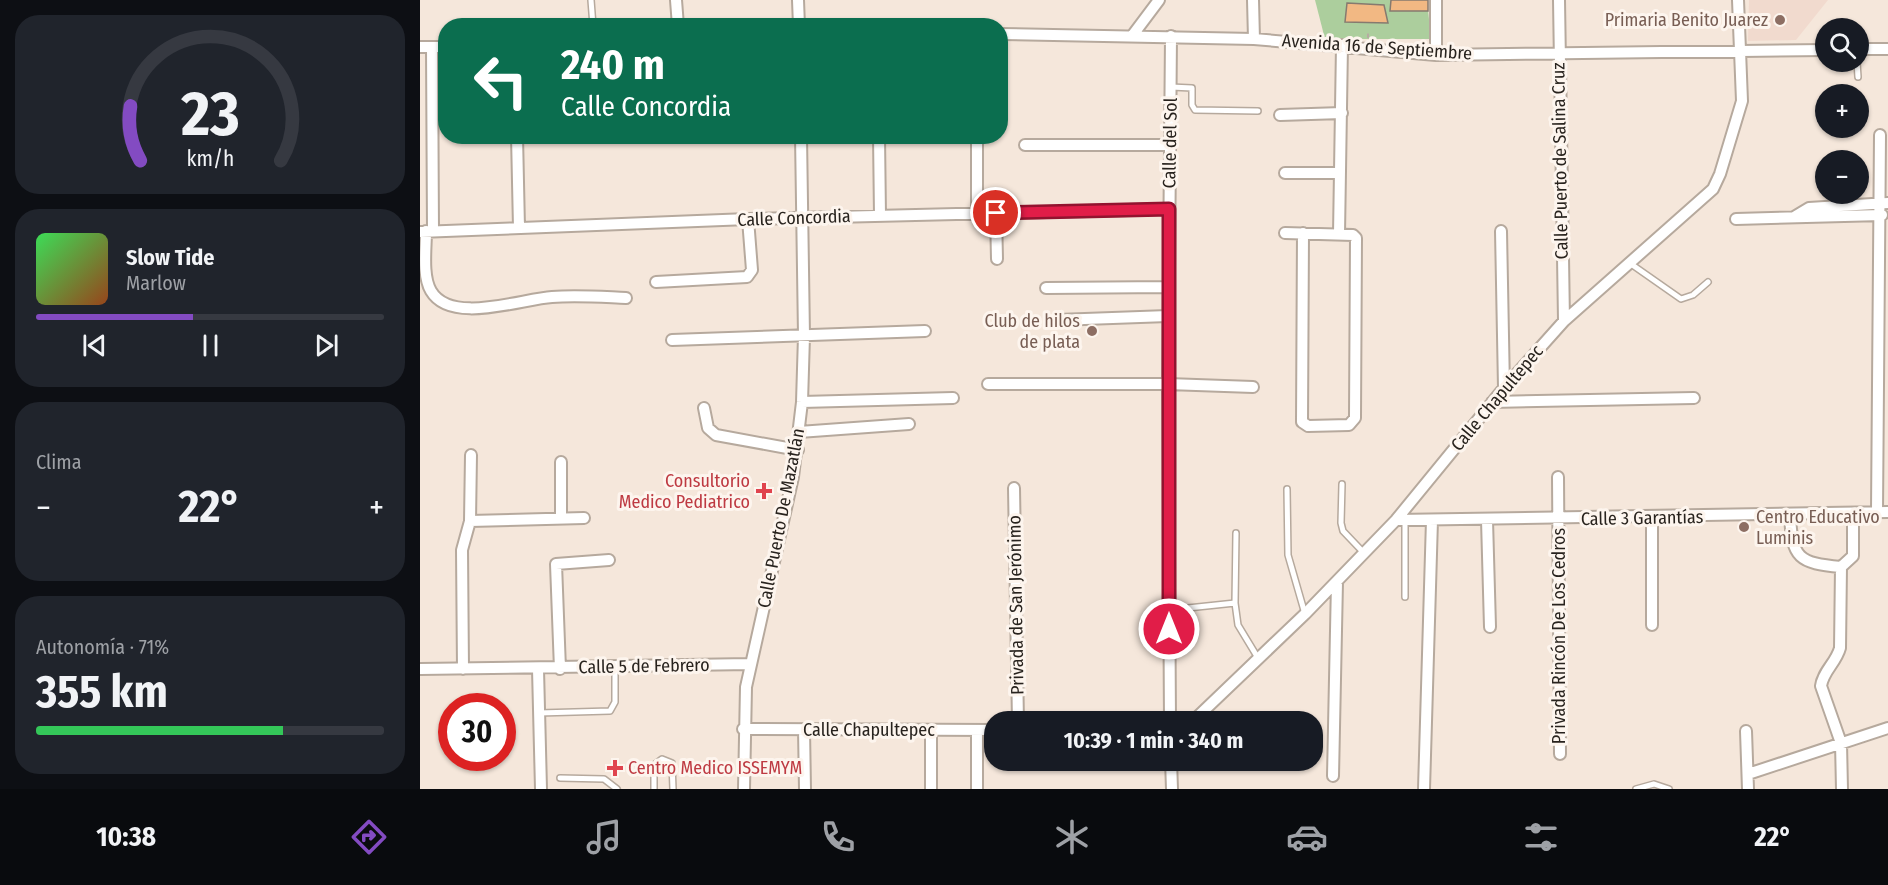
<!DOCTYPE html>
<html lang="es">
<head>
<meta charset="utf-8">
<style>
	:root { --surface:#171b24; --page:#20242c; --text:#f1f3f6; --muted:#9ea1a6; --line:#363941; --accent:#834bc2 }
	body { margin:0; font-family:"Fira Sans Condensed",sans-serif; background:var(--page); color:var(--text); height:100vh; display:flex; flex-direction:column; font-size:22px; white-space:nowrap }
	* { box-sizing:border-box; margin:0 }
	p { font-size:20px; color:var(--muted) }
	.icon { flex:none; width:33px; height:33px; fill:none; stroke:currentColor; stroke-width:2; stroke-linecap:round; stroke-linejoin:round }
	.map { position:relative; flex:1; overflow:hidden }
	.details { display:flex; flex-direction:column; gap:15px; padding:15px; background:#0d0f14; width:420px }
	.details>* { flex:none }
	.banner { position:absolute; left:18px; top:18px; width:570px; height:126px; border-radius:24px; box-shadow:0 2px 4px #0004; background:#0b6e4f; color:#fff; overflow:hidden }
	.fabs { position:absolute; left:1395px; top:18px; display:grid; gap:12px }
	.fabs a { display:grid; place-items:center; width:54px; height:54px; border-radius:50%; background:var(--surface); box-shadow:0 2px 4px #0004; font-size:30px }
	.speed { position:absolute; left:18px; top:693px; display:flex; gap:12px; font-size:30px; font-weight:700; text-align:center }
	.speed>* { display:grid; place-content:center; width:78px; height:78px; border-radius:50%; background:var(--surface); box-shadow:0 2px 4px #0004; line-height:1 }
	.speed .limit { border:9px solid #d22; background:#fff; color:#111 }
	.pin { position:absolute; display:grid; place-items:center; width:51px; height:51px; color:#fff; margin:-26px; border:3px solid #fff; border-radius:50%; box-shadow:0 2px 6px #0007 }
	.me { position:absolute; width:66px; margin:-33px; rotate:0deg; stroke-linejoin:round; filter:drop-shadow(0 0 4px #0008) }
	.turn { display:flex; align-items:center; gap:21px; height:126px; padding:0 24px; font-size:27px }
	.turn .icon { width:78px; height:78px; stroke-width:2.5 }
	.turn b { display:block; font-size:42px; line-height:51px }
	.big { font-size:45px; font-weight:700; line-height:1.1 }
	.details .card { flex:1; display:flex; flex-direction:column; justify-content:center; gap:9px; min-width:0; padding:0 21px; border-radius:24px; background:var(--page) }
	.details .dial { align-items:center; gap:0 }
	.dial svg { height:156px; overflow:visible; fill:none; stroke:var(--line); stroke-width:7; stroke-linecap:round; text-anchor:middle }
	.dial text { fill:var(--text); stroke:none }
	.song { display:flex; align-items:center; gap:18px }
	.cover { width:72px; height:72px; border-radius:9px; background:linear-gradient(135deg,hsl(130 70% 55%),hsl(20 70% 35%)) }
	.played { height:6px; border-radius:3px; background:linear-gradient(90deg,var(--accent) 45%,var(--line) 45%) }
	.keys { display:flex; justify-content:space-around; direction:ltr }
	.heat { display:flex; justify-content:space-between; align-items:center; font-size:33px; direction:ltr }
	.charge { height:9px; border-radius:4px; background:linear-gradient(90deg,#34c759 71%,var(--line) 0) }
	.trip { position:absolute; left:564px; top:711px; width:339px; height:60px; border-radius:24px; background:var(--surface); box-shadow:0 2px 4px #0004; font-weight:700; line-height:60px; text-align:center }
	.tabs { display:flex; height:96px; justify-content:space-around; align-items:center; background:#090b0e; color:var(--muted) }
	.tabs .icon { width:42px; height:42px }
	.tabs .selected { color:var(--accent) }
	.tabs b { font-size:27px; color:var(--text) }
	main { display:flex; flex:1; min-height:0 }
	.map>svg:first-child { display:block }
</style>
</head>
<body>
<main>
<section class="details">
<div class="card dial"><svg viewBox="0 0 100 80">
<path d="M14 69A42 42 0 1 1 86 69"/>
<path d="M14 69A42 42 0 0 1 9 41" stroke="#834bc2"/>
<text x="50" y="56" font-size="32" font-weight="700">23</text>
<text x="50" y="72" font-size="11">km/h</text>
</svg></div>
<div class="card">
<div class="song"><i class="cover"></i><div><b>Slow Tide</b><p>Marlow</p></div></div>
<div class="played"></div>
<div class="keys"><svg class="icon" aria-label="previous" viewBox="0 0 24 24"><path d="M18 5L8 12l10 7zM5 5v14"/></svg><svg class="icon" aria-label="pause" viewBox="0 0 24 24"><path d="M8 5v14M16 5v14"/></svg><svg class="icon" aria-label="next" viewBox="0 0 24 24"><path d="M6 5l10 7-10 7zM19 5v14"/></svg></div>
</div>
<div class="card"><p>Clima</p>
<div class="heat"><a>−</a><b class="big">22°</b><a>+</a></div>
</div>
<div class="card"><p>Autonomía · 71%</p><b class="big">355 km</b><div class="charge"></div></div>
</section>
<div class="map">
<svg width="1468" height="789" viewBox="0 0 1468 789">
	<rect width="100%" height="100%" fill="#f5e7db"/>
	<!-- education -->
	<path fill="#f1dace" d="M1329,0H1408L1376,40L1328,41Z"/>
	<!-- green -->
	<path fill="#acce9d" d="M895,0H1007L1011,39H905Z"/>
	<!-- building -->
	<path fill="#f2b883" stroke="#867a6f" stroke-width="1.5" d="M971,0H1008V11H970Z
		M927,3L964,5L968,23L925,22Z"/>
	<g fill="none" stroke-linecap="round" stroke-linejoin="round">
		<defs>
			<path id="lane" d="M171,0L173,26
				M1437,62L1438,77
				M751,87L772,88V105L775,110L838,111
				M1211,264L1261,299L1273,295L1288,282
				M922,484L921,523L923,531L944,553
				M867,489L868,555L885,614
				M985,597V520
				M815,603L816,533
				M749,610L815,603L818,625L838,658
				M119,713L190,711L195,702V667
				M140,778L184,779L197,789
				M234,789V765L242,759L252,763L253,789
				M1216,789L1234,784L1249,789"/>
			<path id="street" d="M256,0L258,26
				M378,0L379,26
				M833,0L834,39
				M1139,0L1144,321
				M580,34L834,39L1016,55L1406,50
				M712,36L739,0
				M0,47H26
				M12,47L13,231
				M1438,49H1468
				M1016,55V0
				M860,115L922,113
				M97,136L99,228
				M459,136L460,216
				M557,143V213
				M605,145H749
				M865,173H920
				M576,213L577,259
				M1374,217L1389,208L1468,203
				M1316,219L1462,215
				M6,231C6,248 2,276 11,291C31,325 101,299 132,297C157,295 182,297 206,298
				M1081,231L1084,388
				M0,232L328,219L749,209
				M865,233L933,235L936,238L935,418L929,425L888,426L882,422L883,233
				M919,234L922,45
				M236,282L327,277L332,270L328,219
				M626,288L748,287
				M637,320L748,316
				M252,340L505,331
				M568,384H748L833,387
				M382,402L533,398
				M1072,402L1274,398
				M284,408L288,428L296,435L378,450
				M379,432L489,424
				M141,462V519
				M1138,477L1140,754
				M594,488L598,722
				M1457,512L1460,135
				M1370,515C1372,559 1379,563 1421,567L1433,556V513
				M1232,518V625
				M976,520L1468,512
				M1067,520L1070,627
				M50,521L164,518
				M1421,567L1420,648C1416,663 1403,671 1401,686L1421,743L1422,789
				M0,669L330,664
				M43,669L42,550L50,521L51,455
				M118,669L121,789
				M140,669L136,564L189,560
				M750,722L748,384L751,36
				M772,722L885,614L976,520L1084,388L1144,321L1293,189L1300,174L1322,101L1318,0
				M323,729L574,730
				M384,729L385,789
				M511,730V789
				M557,730V789
				M1326,731L1328,789
				M751,760L752,789
				M1328,774L1468,728
				M913,776L917,582
				M324,789L326,687L373,477L382,402L384,336L381,136
				M1004,789L1012,520"/>
		</defs>
		<!-- lane casing -->
		<use href="#lane" stroke="#b6a99d" stroke-width="8"/>
		<!-- street casing -->
		<use href="#street" stroke="#b6a99d" stroke-width="14"/>
		<!-- path -->
		<path stroke="#b7aba2" stroke-width="2" stroke-dasharray="4.5 4.5" stroke-linecap="butt" d="M948,38V29"/>
		<!-- lane -->
		<use href="#lane" stroke="#fff" stroke-width="5"/>
		<!-- street -->
		<use href="#street" stroke="#fff" stroke-width="10"/>
	</g>
	<g fill="none" stroke-linecap="round" stroke-linejoin="round">
		<defs>
			<path id="route" d="M576,213L749,209V629"/>
		</defs>
		<!-- route casing -->
		<use href="#route" stroke="#92132f" stroke-width="15"/>
		<!-- route -->
		<use href="#route" stroke="#e11d48" stroke-width="10"/>
	</g>
	<!-- markers -->
	<g fill="#8d6e63" stroke="#fdf5ee" stroke-width="2">
		<circle cx="1360" cy="20" r="6"/>
		<circle cx="672" cy="331" r="6"/>
		<circle cx="1324" cy="527" r="6"/>
	</g>
	<g fill="#e0444e" stroke="#fdf5ee" stroke-width="2">
		<path d="M341 482h6v6h6v6h-6v6h-6v-6h-6v-6h6z"/>
		<path d="M192 759h6v6h6v6h-6v6h-6v-6h-6v-6h6z"/>
	</g>
	<g text-anchor="middle" stroke-width="6" stroke-linejoin="round" paint-order="stroke">
		<!-- education labels -->
		<g font-size="18" fill="#785e54" stroke="#fdf5ee" text-anchor="end">
			<text x="1348" y="26">Primaria Benito Juarez</text>
			<text x="660" y="327">Club de hilos<tspan x="660" dy="21">de plata</tspan></text>
			<text x="1336" y="523" text-anchor="start">Centro Educativo<tspan x="1336" dy="21">Luminis</tspan></text>
		</g>
		<!-- street labels -->
		<g font-size="18" fill="#28231e" stroke="#fdf5ee">
			<text transform="translate(957 47) rotate(4)" y="6">Avenida 16 de Septiembre</text>
			<text transform="translate(750 143) rotate(-89)" y="6">Calle del Sol</text>
			<text transform="translate(1140 161) rotate(-91)" y="6">Calle Puerto de Salina Cruz</text>
			<text transform="translate(374 218) rotate(-2)" y="6">Calle Concordia</text>
			<text transform="translate(1077 398) rotate(-50)" y="6">Calle Chapultepec</text>
			<text transform="translate(361 518) rotate(-79)" y="6">Calle Puerto De Mazatlán</text>
			<text transform="translate(1222 518) rotate(-1)" y="6">Calle 3 Garantías</text>
			<text transform="translate(596 605) rotate(-91)" y="6">Privada de San Jerónimo</text>
			<text transform="translate(1139 636) rotate(-90)" y="6">Privada Rincón De Los Cedros</text>
			<text transform="translate(224 666) rotate(-1)" y="6">Calle 5 de Febrero</text>
			<text x="449" y="736">Calle Chapultepec</text>
		</g>
		<!-- health labels -->
		<g font-size="18" fill="#be3a42" stroke="#fdf5ee" text-anchor="end">
			<text x="330" y="487">Consultorio<tspan x="330" dy="21">Medico Pediatrico</tspan></text>
			<text x="208" y="774" text-anchor="start">Centro Medico ISSEMYM</text>
		</g>
	</g>
</svg>
<div class="fabs">
<a><svg class="icon" aria-label="search" viewBox="0 0 24 24"><circle cx="10" cy="10" r="6"/><path d="M15 15l6 6"/></svg></a>
<a>+</a>
<a>−</a>
</div>
<div class="speed"><div class="limit">30</div></div>
<div class="pin" style="left:576px;top:213px;background:#d93025"><svg class="icon" aria-label="arrive" viewBox="0 0 24 24"><path d="M6 21V4h12l-3 4 3 4H6"/></svg></div>
<svg class="me" style="left:749px;top:629px" viewBox="-20 -20 40 40"><circle r="17" fill="#e11d48" stroke="#fff" stroke-width="3"/><path d="M0-11L8 9 0 5-8 9z" fill="#fff"/></svg>
<div class="trip">10:39 · 1 min · 340 m</div>
<div class="banner">
<div class="turn"><svg class="icon" aria-label="left" viewBox="0 0 24 24"><path d="M17 20v-9H6M10 6l-5 5 5 5"/></svg><div><b>240 m</b>Calle Concordia</div></div>
</div>
</div>
</main>
<nav class="tabs">
<b>10:38</b>
<svg class="icon selected" aria-label="directions" viewBox="0 0 24 24"><path d="M12 3l9 9-9 9-9-9zM9 14v-3h6M13 9l2 2-2 2"/></svg>
<svg class="icon" aria-label="music" viewBox="0 0 24 24"><path d="M9 18V5l10-2v13"/><circle cx="6" cy="18" r="3"/><circle cx="16" cy="16" r="3"/></svg>
<svg class="icon" aria-label="phone" viewBox="0 0 24 24"><path d="M5 4h4l2 5-3 2q2 4 5 5l2-3 5 2v4C11 20 4 13 5 4z"/></svg>
<svg class="icon" aria-label="climate" viewBox="0 0 24 24"><path d="M12 3v18M4 7l16 10M4 17L20 7"/></svg>
<svg class="icon" aria-label="car" viewBox="0 0 24 24"><path d="M5 17H2v-5l4-1 3-4h7l3 4 3 1v5h-3M9 17h6M6 11h13"/><circle cx="7" cy="17" r="2"/><circle cx="17" cy="17" r="2"/></svg>
<svg class="icon" aria-label="filters" viewBox="0 0 24 24"><path d="M4 7h16M4 17h16"/><circle cx="9" cy="7" r="2"/><circle cx="15" cy="17" r="2"/></svg>
<b>22°</b>
</nav>
</body>
</html>
